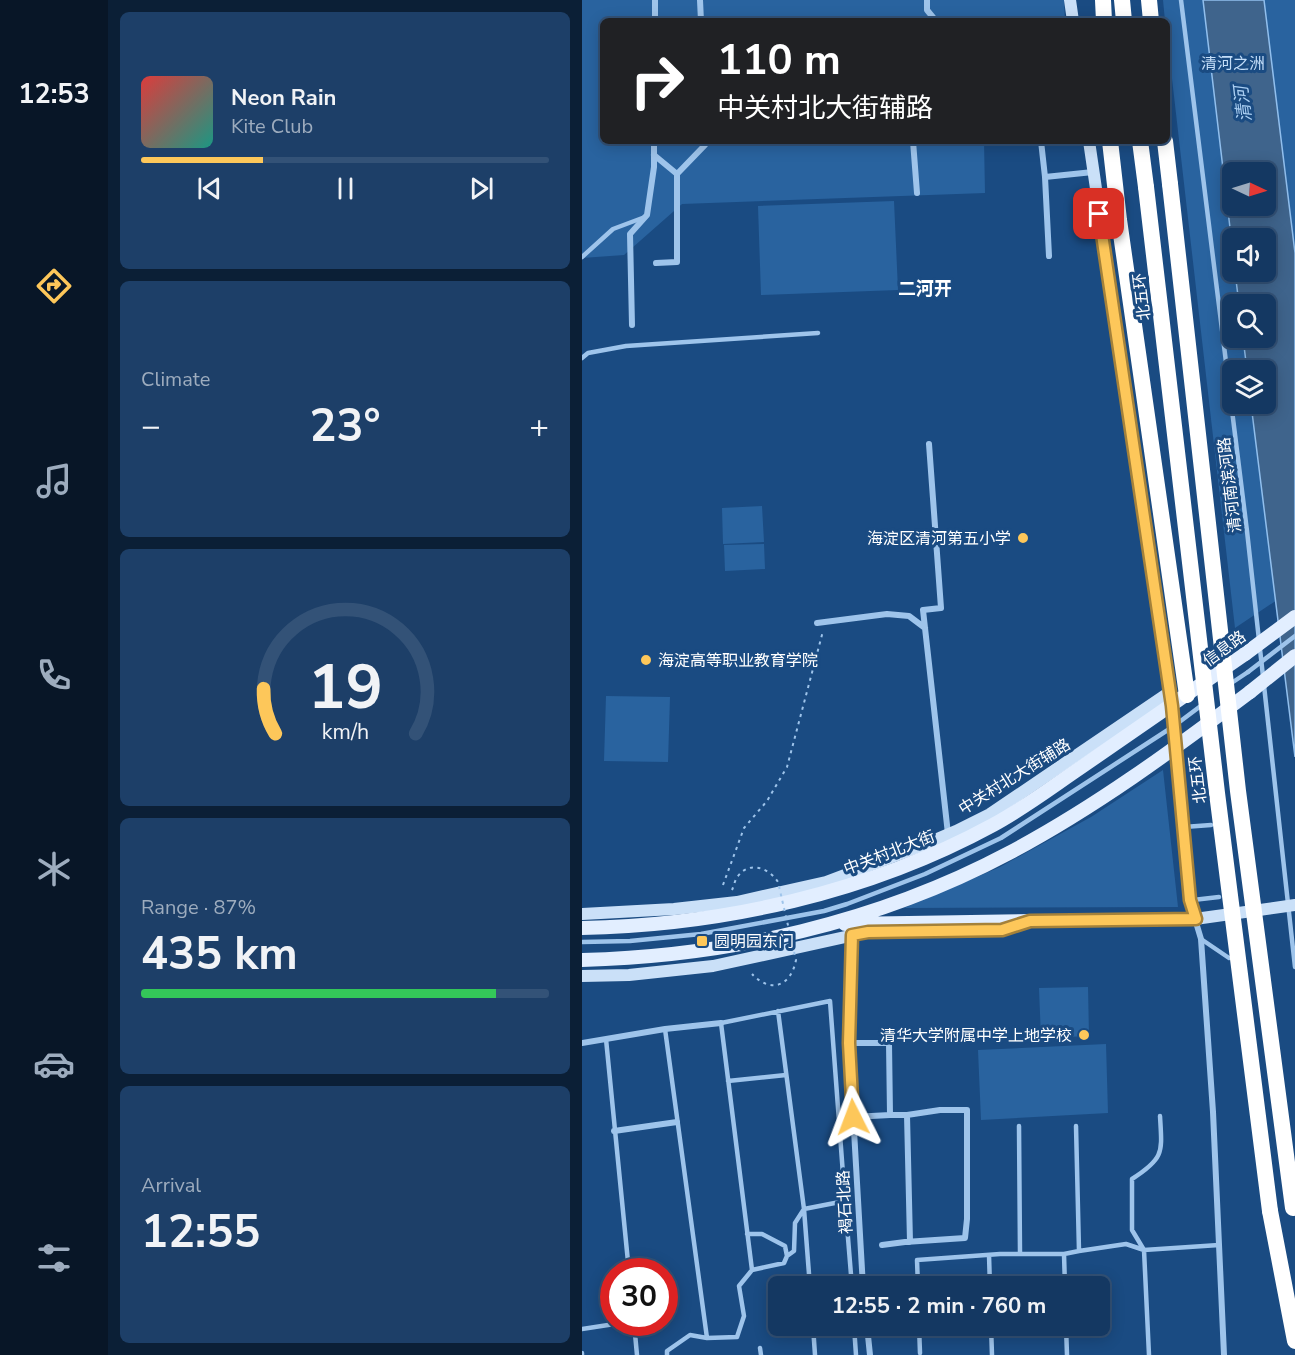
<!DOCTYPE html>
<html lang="en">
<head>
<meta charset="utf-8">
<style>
	:root { --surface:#143862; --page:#1d3f68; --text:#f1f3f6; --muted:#9dacbe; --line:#335277; --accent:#fdc75a }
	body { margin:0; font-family:"Nunito Sans","Noto Sans SC",sans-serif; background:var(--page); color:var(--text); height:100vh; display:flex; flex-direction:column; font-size:22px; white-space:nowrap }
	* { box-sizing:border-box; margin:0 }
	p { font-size:20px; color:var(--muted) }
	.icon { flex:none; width:33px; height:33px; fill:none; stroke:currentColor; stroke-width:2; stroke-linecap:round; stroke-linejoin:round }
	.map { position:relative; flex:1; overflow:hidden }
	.panel { display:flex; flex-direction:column; gap:12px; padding:12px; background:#0b1f36; width:474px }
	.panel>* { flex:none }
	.hud { position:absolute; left:18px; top:18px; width:570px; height:126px; border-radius:9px; box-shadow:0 3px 15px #0003,0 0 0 2px var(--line); background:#202124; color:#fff; overflow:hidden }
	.needle { width:39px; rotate:94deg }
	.tools { position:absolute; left:640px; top:162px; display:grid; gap:12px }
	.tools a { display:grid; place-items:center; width:54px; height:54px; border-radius:9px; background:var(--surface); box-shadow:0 3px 15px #0003,0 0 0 2px var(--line); font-size:30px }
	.speed { position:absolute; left:18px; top:1258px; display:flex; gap:12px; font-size:30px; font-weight:700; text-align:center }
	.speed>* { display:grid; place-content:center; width:78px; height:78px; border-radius:50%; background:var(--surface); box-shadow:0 3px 15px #0003,0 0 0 2px var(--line); line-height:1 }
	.speed .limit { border:9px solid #d22; background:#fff; color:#111 }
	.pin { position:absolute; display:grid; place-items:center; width:51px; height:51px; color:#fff; margin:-26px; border-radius:12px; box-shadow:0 3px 9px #0006 }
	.me { position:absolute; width:66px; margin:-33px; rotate:357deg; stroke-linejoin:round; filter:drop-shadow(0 0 4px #0008) }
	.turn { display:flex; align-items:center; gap:21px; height:126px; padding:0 18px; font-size:27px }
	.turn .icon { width:78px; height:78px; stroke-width:2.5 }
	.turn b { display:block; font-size:42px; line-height:51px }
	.big { font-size:45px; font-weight:700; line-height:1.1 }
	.panel .widget { flex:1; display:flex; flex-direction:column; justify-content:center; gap:9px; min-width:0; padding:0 21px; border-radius:9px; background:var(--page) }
	.panel .dial { align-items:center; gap:0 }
	.dial svg { height:156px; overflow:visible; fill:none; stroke:var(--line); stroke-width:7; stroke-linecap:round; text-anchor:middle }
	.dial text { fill:var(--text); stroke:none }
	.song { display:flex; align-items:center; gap:18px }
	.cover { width:72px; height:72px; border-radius:9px; background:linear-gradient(135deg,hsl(0 70% 55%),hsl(170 70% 35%)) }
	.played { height:6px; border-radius:3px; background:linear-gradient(90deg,var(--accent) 30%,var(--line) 30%) }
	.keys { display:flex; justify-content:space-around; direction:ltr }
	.heat { display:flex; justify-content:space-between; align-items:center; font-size:33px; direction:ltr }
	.charge { height:9px; border-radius:4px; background:linear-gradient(90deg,#34c759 87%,var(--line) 0) }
	.trip { position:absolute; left:186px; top:1276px; width:342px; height:60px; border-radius:9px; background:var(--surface); box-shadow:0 3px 15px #0003,0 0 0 2px var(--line); font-weight:700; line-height:60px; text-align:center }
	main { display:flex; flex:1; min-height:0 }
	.tabs { display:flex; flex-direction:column; width:108px; justify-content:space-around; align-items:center; background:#081627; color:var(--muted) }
	.tabs .icon { width:42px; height:42px }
	.tabs .on { color:var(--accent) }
	.tabs b { font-size:27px; color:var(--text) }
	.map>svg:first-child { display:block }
</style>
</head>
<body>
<main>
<nav class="tabs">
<b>12:53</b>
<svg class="icon on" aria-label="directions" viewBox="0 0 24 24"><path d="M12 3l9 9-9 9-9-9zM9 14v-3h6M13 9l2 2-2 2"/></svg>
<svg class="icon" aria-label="music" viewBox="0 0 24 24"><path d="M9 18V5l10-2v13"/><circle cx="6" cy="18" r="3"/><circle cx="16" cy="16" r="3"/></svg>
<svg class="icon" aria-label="phone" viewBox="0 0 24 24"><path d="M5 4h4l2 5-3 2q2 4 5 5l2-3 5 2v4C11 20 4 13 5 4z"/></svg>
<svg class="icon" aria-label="climate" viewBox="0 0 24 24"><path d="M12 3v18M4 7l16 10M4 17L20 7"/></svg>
<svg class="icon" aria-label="car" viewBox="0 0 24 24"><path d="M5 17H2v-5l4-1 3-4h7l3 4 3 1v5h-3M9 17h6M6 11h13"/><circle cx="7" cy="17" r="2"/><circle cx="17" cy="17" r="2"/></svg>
<svg class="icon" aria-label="filters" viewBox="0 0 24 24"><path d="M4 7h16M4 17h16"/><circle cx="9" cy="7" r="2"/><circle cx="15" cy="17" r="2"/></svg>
</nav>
<section class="panel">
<div class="widget">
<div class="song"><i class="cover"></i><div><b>Neon Rain</b><p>Kite Club</p></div></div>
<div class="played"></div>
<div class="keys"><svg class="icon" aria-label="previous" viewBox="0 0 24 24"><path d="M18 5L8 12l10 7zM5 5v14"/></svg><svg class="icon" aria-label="pause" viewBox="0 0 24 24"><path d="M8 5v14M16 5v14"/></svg><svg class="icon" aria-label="next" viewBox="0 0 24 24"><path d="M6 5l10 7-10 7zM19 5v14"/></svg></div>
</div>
<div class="widget"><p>Climate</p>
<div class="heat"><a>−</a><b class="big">23°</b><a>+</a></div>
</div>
<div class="widget dial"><svg viewBox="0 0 100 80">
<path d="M14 69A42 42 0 1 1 86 69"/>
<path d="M14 69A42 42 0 0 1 8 46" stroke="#fdc75a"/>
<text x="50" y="56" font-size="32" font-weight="700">19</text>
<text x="50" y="72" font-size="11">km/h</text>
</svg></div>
<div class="widget"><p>Range · 87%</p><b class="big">435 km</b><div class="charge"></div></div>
<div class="widget"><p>Arrival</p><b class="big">12:55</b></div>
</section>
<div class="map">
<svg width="713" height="1355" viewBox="0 0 713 1355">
	<rect width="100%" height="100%" fill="#1a4b82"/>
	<!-- green -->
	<path fill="#29639f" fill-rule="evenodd" d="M0,0H482L483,21H21V141H402L403,193L100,204L42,255L0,258Z
		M581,0H713V588L653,628L585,35V21H583ZM651,172H684V206H651ZM651,238H684V272H651ZM651,304H684V338H651ZM651,370H684V404H651Z
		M312,201L316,290L179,295L176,206Z
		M180,506L182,542L141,544L140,508Z
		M182,544L183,569L143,571L142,545Z
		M24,696L88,697L86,762L22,761Z
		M581,770L596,907L322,908L418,867L509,817Z
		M506,987L507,1036L459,1038L457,988Z
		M524,1044L526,1113L399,1120L396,1050Z"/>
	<!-- water -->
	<path fill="#3f648c" stroke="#91bfed" stroke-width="1.5" fill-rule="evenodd" d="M621,0H682L713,253V757L669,404H684V370H665L661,338H684V304H657L653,272H684V238H651V253ZM651,172H684V206H651Z"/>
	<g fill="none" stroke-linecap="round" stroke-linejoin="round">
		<!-- path -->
		<path stroke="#9ec4eb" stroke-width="2" stroke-dasharray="3 4.5" stroke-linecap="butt" d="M141,885L162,828L185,801L205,767L241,631"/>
		<!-- lane -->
		<path stroke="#9ec4eb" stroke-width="4.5" d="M599,0L665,531L713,967
			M0,257L31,229L63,217
			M0,358L6,353L44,346L236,333
			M648,684L666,672
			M602,827L629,825
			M611,900L637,897
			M619,939L647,958
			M0,942L48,941L119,934L242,911L265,904L343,874L419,838L592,726L620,705
			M83,1029L125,1338
			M24,1039L47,1272
			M146,1081L204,1075
			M437,1126L438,1254
			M263,1201L270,1287
			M222,1209L228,1287
			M165,1234H180L203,1246L205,1256L212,1251L213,1223L222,1209
			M497,1251L544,1244L562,1250L637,1245
			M482,1254L483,1287
			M407,1255L408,1287
			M170,1270L139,1023L248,1001L263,1201L222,1209L196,1011
			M336,1287L335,1260L418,1254H482L497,1251L494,1126
			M52,1323L55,1355
			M231,1326L233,1355
			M272,1326L274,1355
			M337,1326L338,1353
			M409,1326L410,1355
			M484,1326L485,1355
			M0,1329L39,1323
			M178,1348L179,1355
			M0,1353V1355
			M85,1355V1351L108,1335L125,1338L155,1337L162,1316L157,1286L170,1270L202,1263L205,1256
			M567,1355L562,1250L550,1230V1179C583,1158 580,1152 578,1116"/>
		<!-- street -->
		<path stroke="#9ec4eb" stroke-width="6" d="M73,0V21
			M118,0L119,21
			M345,0V10L354,21
			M331,141L335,193
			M459,141L463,177L511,172
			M72,155L95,174V262L74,263
			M95,174L123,145V141
			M463,177L467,256
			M50,325L48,234L65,215L72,167V141
			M347,444L359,608L341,610L366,834
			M235,623L305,614L327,616L343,628
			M613,919L619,939L631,1112L642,1355
			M270,936L267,1043L281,1287
			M0,1043L83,1029L139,1023
			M267,1043H307L308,1115L271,1117
			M308,1115H325L328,1242
			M32,1131L95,1122
			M300,1245L323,1242L383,1238L385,1219V1110H358L325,1115
			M285,1326L288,1355"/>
		<!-- secondary -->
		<path stroke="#cae0f8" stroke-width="12" d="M488,0L491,21
			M507,141L588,692L608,900L613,919
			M0,914L92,909L155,902L244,882L334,848L374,831L408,814L588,692
			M0,976L47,975L131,966L286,932L420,930L449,921L613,919L713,905"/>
		<!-- primary -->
		<path stroke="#e2eeff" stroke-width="14" d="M263,924L449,921
			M0,928C141,925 286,893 411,825C441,809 470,787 498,768C553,730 608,692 663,654
			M0,960C148,956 295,923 427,853C512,808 591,750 668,692"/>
		<!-- highway -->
		<path stroke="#fff" stroke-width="16" d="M521,0L522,21
			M540,0L542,21
			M567,0L569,21
			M528,141L537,220L605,695
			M558,141L564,187
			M583,141L588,184
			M688,1211L713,1341"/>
		<!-- path-bridge -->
		<path stroke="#9ec4eb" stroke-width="2" stroke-dasharray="3 4.5" stroke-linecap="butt" d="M150,890C152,886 153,879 156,876C168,860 188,869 196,882L214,960C209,986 189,994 170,974"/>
		<!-- lane-bridge -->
		<path stroke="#9ec4eb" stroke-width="4.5" d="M666,672L713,636"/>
		<!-- primary-bridge -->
		<path stroke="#e2eeff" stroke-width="14" d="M663,654L713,617
			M668,692L713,656"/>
		<!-- highway-bridge -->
		<path stroke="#fff" stroke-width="16" d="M588,184L656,791L711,1208
			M564,187L635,793L688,1211"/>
	</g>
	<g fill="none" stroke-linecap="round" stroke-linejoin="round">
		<defs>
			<path id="route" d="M271,1117L267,1043L270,935L286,932L420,930L448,921L614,919L608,900L590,706L517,214"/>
		</defs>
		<!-- route casing -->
		<use href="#route" stroke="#a4813a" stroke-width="15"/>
		<!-- route -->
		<use href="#route" stroke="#fdc75a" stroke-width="10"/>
	</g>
	<!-- markers -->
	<g fill="#fdc75a" stroke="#1a4b82" stroke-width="2">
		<circle cx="441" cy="538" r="6"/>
		<circle cx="64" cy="660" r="6"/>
		<rect x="114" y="935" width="12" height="12" rx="3"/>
		<circle cx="502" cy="1035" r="6"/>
	</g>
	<g text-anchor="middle" stroke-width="6" stroke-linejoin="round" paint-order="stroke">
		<!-- park labels -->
		<g font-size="16" fill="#c3ddf8" stroke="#1a4b82">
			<text x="651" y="69">清河之洲</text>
		</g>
		<!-- street labels -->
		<g font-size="16" fill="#fff" stroke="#1a4b82">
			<text transform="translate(559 297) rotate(-97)" y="6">北五环</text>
			<text transform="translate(647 485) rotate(-97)" y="6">清河南滨河路</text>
			<text transform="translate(642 648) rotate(-36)" y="6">信息路</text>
			<text transform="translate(432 776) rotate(-32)" y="6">中关村北大街辅路</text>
			<text transform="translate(615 780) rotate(-97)" y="6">北五环</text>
			<text transform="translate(307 852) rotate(-21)" y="6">中关村北大街</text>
			<text transform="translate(262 1202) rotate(-93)" y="6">褐石北路</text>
		</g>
		<!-- poi labels -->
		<g font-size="16" fill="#fff" stroke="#1a4b82" text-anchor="end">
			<text x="429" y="544">海淀区清河第五小学</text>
			<text x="76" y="666" text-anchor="start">海淀高等职业教育学院</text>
			<text x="132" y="947" text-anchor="start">圆明园东门</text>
			<text x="490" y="1041">清华大学附属中学上地学校</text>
		</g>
		<!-- water labels -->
		<g font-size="18" font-style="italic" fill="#aacef2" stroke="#1a4b82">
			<text transform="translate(661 104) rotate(-97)" y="6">清河</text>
		</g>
		<!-- neighbourhood labels -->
		<g font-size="18" font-weight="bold" fill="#fff" stroke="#1a4b82">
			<text x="343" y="295">二河开</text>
		</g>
	</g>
</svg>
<div class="tools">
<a><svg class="needle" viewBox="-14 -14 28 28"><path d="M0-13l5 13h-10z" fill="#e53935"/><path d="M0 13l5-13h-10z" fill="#9dacbe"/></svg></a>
<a><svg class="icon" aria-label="sound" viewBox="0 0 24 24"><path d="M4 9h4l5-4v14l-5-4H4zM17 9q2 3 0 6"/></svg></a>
<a><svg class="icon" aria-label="search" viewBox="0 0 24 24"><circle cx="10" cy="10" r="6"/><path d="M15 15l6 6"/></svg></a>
<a><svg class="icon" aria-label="layers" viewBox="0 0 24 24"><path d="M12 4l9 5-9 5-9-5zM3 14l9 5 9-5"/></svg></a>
</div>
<div class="speed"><div class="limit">30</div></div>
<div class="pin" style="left:517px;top:214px;background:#d93025"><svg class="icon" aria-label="arrive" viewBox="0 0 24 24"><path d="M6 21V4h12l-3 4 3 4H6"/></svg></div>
<svg class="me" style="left:271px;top:1117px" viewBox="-20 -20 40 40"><path d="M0-17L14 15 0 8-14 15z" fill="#fdc75a" stroke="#fff" stroke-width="4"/></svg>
<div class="trip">12:55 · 2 min · 760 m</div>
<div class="hud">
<div class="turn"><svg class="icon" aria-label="right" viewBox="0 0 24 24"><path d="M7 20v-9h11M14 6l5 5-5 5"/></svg><div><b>110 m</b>中关村北大街辅路</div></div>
</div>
</div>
</main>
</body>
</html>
